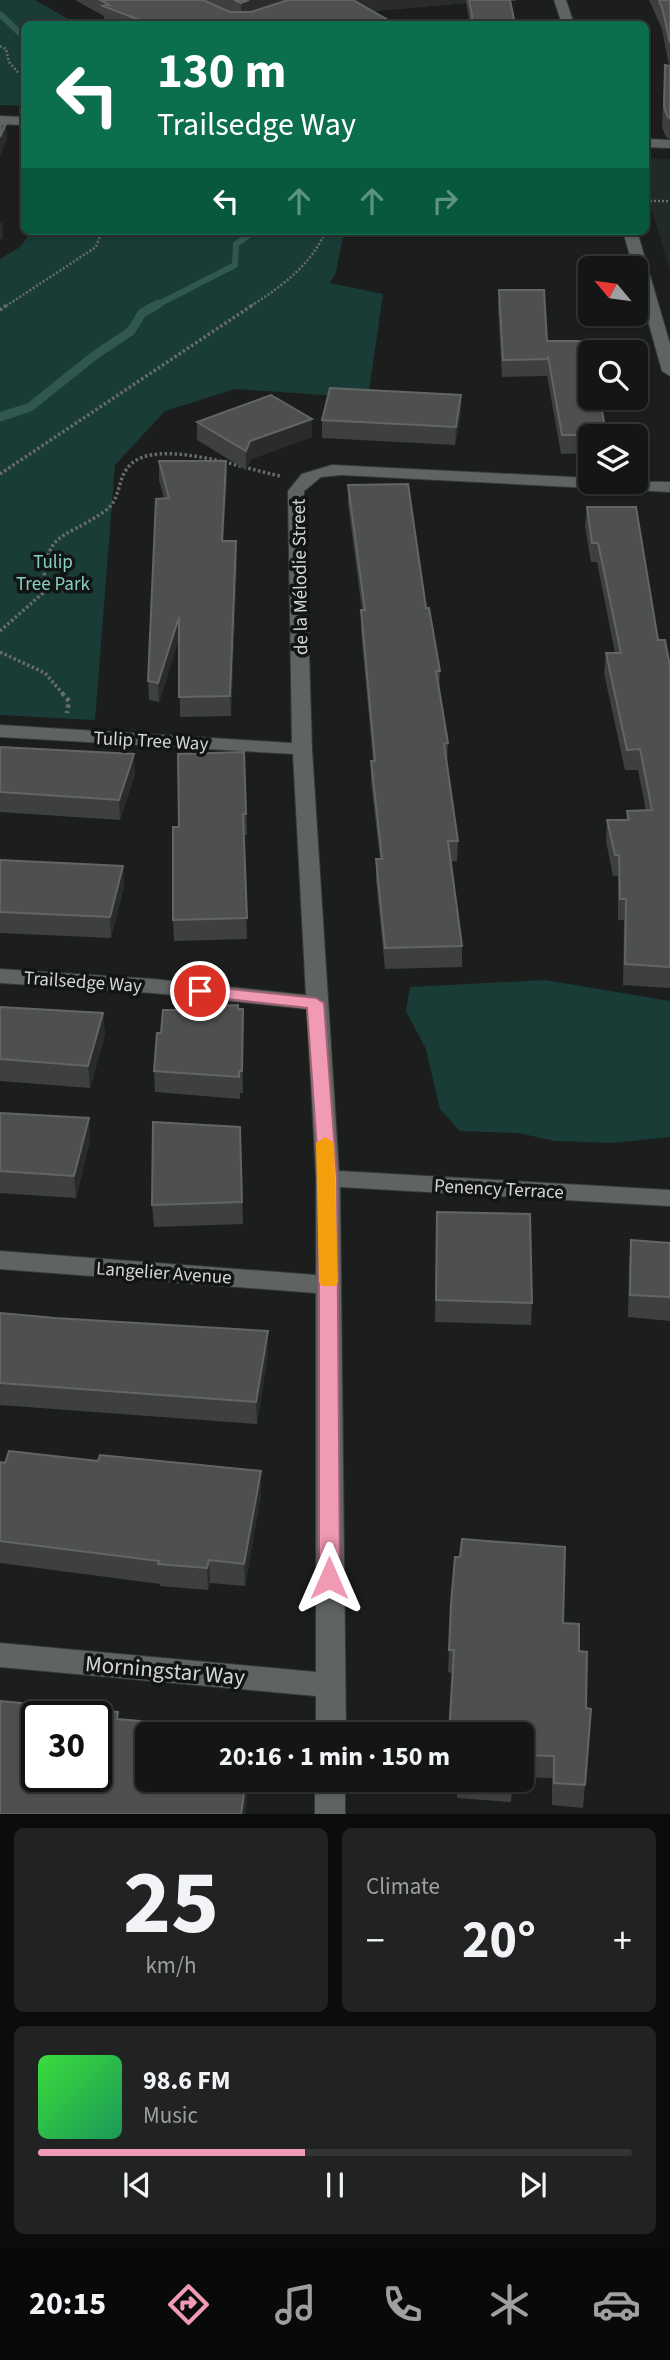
<!DOCTYPE html>
<html lang="en">
<head>
<meta charset="utf-8">
<style>
	:root { --surface:#141616; --page:#212323; --text:#f1f3f6; --muted:#9d9fa1; --line:#333535; --accent:#f19ab3 }
	body { margin:0; font-family:"Source Sans 3",sans-serif; background:var(--page); color:var(--text); height:100vh; display:flex; flex-direction:column; font-size:26px; white-space:nowrap }
	* { box-sizing:border-box; margin:0 }
	p { font-size:23px; color:var(--muted) }
	.icon { flex:none; width:38px; height:38px; fill:none; stroke:currentColor; stroke-width:2; stroke-linecap:round; stroke-linejoin:round }
	.map { position:relative; height:1814px; overflow:hidden }
	.details { display:flex; flex-direction:column; gap:14px; padding:14px; background:#0b0c0c; flex:1 }
	.details>* { flex:none }
	.top-card { position:absolute; left:21px; top:21px; width:628px; height:214px; border-radius:10px; box-shadow:0 2px 5px #0004,0 0 0 2px var(--line); background:#0b6e4f; color:#fff; overflow:hidden }
	.needle { width:46px; rotate:299deg }
	.tools { position:absolute; left:578px; top:256px; display:grid; gap:14px }
	.tools a { display:grid; place-items:center; width:70px; height:70px; border-radius:10px; background:var(--surface); box-shadow:0 2px 5px #0004,0 0 0 2px var(--line); font-size:35px }
	.speed { position:absolute; left:21px; top:1701px; display:flex; gap:14px; font-size:35px; font-weight:700; text-align:center }
	.speed>* { display:grid; place-content:center; width:91px; height:91px; border-radius:50%; background:var(--surface); box-shadow:0 2px 5px #0004,0 0 0 2px var(--line); line-height:1 }
	.speed .limit { border:4px solid #111; border-radius:10px; background:#fff; color:#111 }
	.pin { position:absolute; display:grid; place-items:center; width:60px; height:60px; color:#fff; margin:-30px; border:4px solid #fff; border-radius:50%; box-shadow:0 2px 7px #0007 }
	.me { position:absolute; width:77px; margin:-38px; rotate:0deg; stroke-linejoin:round; filter:drop-shadow(0 0 5px #0008) }
	.turn { display:flex; align-items:center; gap:24px; height:147px; padding:0 21px; font-size:32px }
	.turn .icon { width:91px; height:91px; stroke-width:2.5 }
	.turn b { display:block; font-size:49px; line-height:60px }
	.lanes { display:flex; align-items:center; height:66px; padding:0 21px; background:#0003; justify-content:center; gap:35px; direction:ltr }
	.lanes .off { opacity:.35 }
	.big { font-size:52px; font-weight:700; line-height:1.1 }
	.details .widget { flex:1; display:flex; flex-direction:column; justify-content:center; gap:10px; min-width:0; padding:0 24px; border-radius:10px; background:var(--page) }
	.details .dial { align-items:center; gap:0 }
	.dial b { font-size:91px; line-height:1 }
	.song { display:flex; align-items:center; gap:21px }
	.cover { width:84px; height:84px; border-radius:10px; background:linear-gradient(135deg,hsl(120 70% 55%),hsl(150 70% 35%)) }
	.played { height:7px; border-radius:4px; background:linear-gradient(90deg,var(--accent) 45%,var(--line) 45%) }
	.keys { display:flex; justify-content:space-around; direction:ltr }
	.heat { display:flex; justify-content:space-between; align-items:center; font-size:38px; direction:ltr }
	.details .tiles { flex:1; display:grid; gap:14px; grid-template-columns:1fr 1fr }
	.widget:last-child { grid-column:span 2 }
	.trip { position:absolute; left:135px; top:1722px; width:399px; height:70px; border-radius:10px; background:var(--surface); box-shadow:0 2px 5px #0004,0 0 0 2px var(--line); font-weight:700; line-height:70px; text-align:center }
	.tabs { display:flex; height:112px; justify-content:space-around; align-items:center; background:#080909; color:var(--muted) }
	.tabs .icon { width:49px; height:49px }
	.tabs .active { color:var(--accent) }
	.tabs b { font-size:32px; color:var(--text) }
	.map>svg:first-child { display:block }
</style>
</head>
<body>
<div class="map">
<svg width="670" height="1814" viewBox="0 0 670 1814">
	<rect width="100%" height="100%" fill="#1b1e1d"/>
	<!-- built -->
	<path fill="#212a29" d="M646,158L670,159V272L646,189Z"/>
	<!-- green -->
	<path fill="#193c36" d="M0,0H35L77,24H24V106L0,105Z
		M32,231H344L336,272L330,283L383,294L368,398L235,389L165,411L115,465L95,720L0,715V259L20,247Z
		M545,980L670,1001V1137L613,1143L555,1141L518,1133L460,1131L440,1109L426,1049L406,1011L410,987Z"/>
	<g fill="none" stroke-linecap="round" stroke-linejoin="round">
		<!-- stream-far1 -->
		<path stroke="#305850" stroke-width="6" d="M0,14L24,37
			M155,306L235,265L236,244L255,231"/>
		<!-- stream -->
		<path stroke="#305850" stroke-width="9" d="M0,417L30,407L95,355L131,331L142,313L158,304"/>
		<defs>
			<path id="street" d="M332,465L590,478V481L670,482V492L341,475L321,477L304,491L312,749L339,1171L670,1190V1206L340,1187L346,1734H316V1696L0,1667V1643L316,1672V1293L0,1269V1251L316,1275V1178L307,1009L153,993L0,983V969L153,979L306,995L293,754L0,737V725L292,743L288,491L302,474Z
				M315,1780H345V1814H315Z"/>
			<path id="secondary" d="M554,0H566L574,24H562Z
				M0,116L24,117V125L0,124Z
				M646,139L670,140V148L646,147Z
				M623,231H637L670,344V376L662,371Z"/>
		</defs>
		<!-- street casing -->
		<use href="#street" stroke="#373939" stroke-width="2"/>
		<!-- secondary casing -->
		<use href="#secondary" stroke="#373939" stroke-width="2"/>
		<!-- path-far2 -->
		<path stroke="#696c6b" stroke-width="2.5" stroke-dasharray="2 2" stroke-linecap="butt" d="M0,46L6,49L9,62L24,79
			M646,201H670
			M6,306L96,247L102,231
			M251,306C282,286 310,266 326,231"/>
		<!-- path-far1 -->
		<path stroke="#696c6b" stroke-width="3.5" stroke-dasharray="2.5 2.5" stroke-linecap="butt" d="M0,310L8,304
			M0,474L254,304
			M0,631L43,593C46,528 59,543 105,511C122,499 116,479 130,465C157,437 245,469 280,476
			M0,652L45,673L63,694"/>
		<!-- path -->
		<path stroke="#696c6b" stroke-width="4.5" stroke-dasharray="3.5 3.5" stroke-linecap="butt" d="M62,693L69,701L67,713"/>
		<!-- street -->
		<use href="#street" fill="#5f6362" fill-rule="evenodd"/>
		<!-- secondary -->
		<use href="#secondary" fill="#5f6362" fill-rule="evenodd"/>
	</g>
	<!-- wall -->
	<path fill="#3d403f" d="M75,0H516V1H510L515,24H470L466,3L373,11L395,24H113L104,21V16Z
		M649,0H670V139L666,137L662,127L665,65L669,66L662,29Z
		M499,290L547,341L606,435L590,436V453L561,454L547,375V376L502,377L498,307Z
		M461,413L455,445L322,438V420Z
		M312,419V437L251,459L246,470L197,440V422Z
		M159,461H226L227,479L223,541L237,560L231,716L180,717L179,639L159,702L149,700L148,681L164,498L159,480Z
		M348,485L426,608L440,671L439,689L448,743L447,764L458,841L457,861L450,862L462,946V967L385,969L376,880V859H380L371,781V761H373L361,630L362,610L348,504Z
		M587,507L658,640L670,666V988L623,985L624,920H618V876H613L606,841L607,820H626L627,811H646L638,770H625L604,673L606,653H615L597,562H591L585,526Z
		M0,747L135,774L120,820L0,812Z
		M244,752L247,835H244L247,939L174,941L173,920L179,827Z
		M0,860L123,866L124,887L111,938L0,933Z
		M0,1007L103,1013L105,1035L90,1088L0,1081Z
		M239,1009L243,1030V1093H240V1099L155,1092L154,1071L161,1033Z
		M0,1113L90,1140L76,1198L0,1193Z
		M240,1127L243,1224L154,1227L152,1205Z
		M437,1212L532,1303L531,1325L435,1322Z
		M631,1240L670,1243V1321L628,1317L629,1262Z
		M0,1313L55,1318L268,1331V1354L257,1424L0,1405Z
		M98,1461L261,1471V1494L245,1586L210,1583L208,1590L160,1586V1584L0,1563V1462Z
		M451,1604L563,1623L579,1651L586,1708L591,1709L583,1808L552,1805V1778L522,1777V1734L452,1673L448,1672Z
		M457,1780H513L511,1802L457,1798Z"/>
	<!-- shaded-wall -->
	<path fill="#292c2b" d="M249,0H297L241,17V3Z
		M351,0H466V3L351,13Z
		M6,124L7,140L0,156V137Z
		M2,222L3,238L0,240V223Z
		M461,395V413L455,445L456,427Z
		M312,419V437L251,459L246,470V451L250,441Z
		M226,461L227,479L222,560V541Z
		M236,541L237,560L231,716L230,696Z
		M179,617L180,636L159,702L158,683Z
		M134,754L135,774L120,820L119,800Z
		M123,866L124,887L111,938L110,917Z
		M243,1009V1093L242,1071Z
		M103,1013L105,1035L90,1088L88,1066Z
		M89,1118L90,1140L76,1198L74,1176Z
		M268,1331V1354L257,1424L256,1402Z
		M261,1471V1494L245,1586L244,1564Z
		M209,1560L210,1583L208,1590L207,1568Z
		M246,1780H250L245,1814H241Z"/>
	<!-- building -->
	<path fill="#4e5050" stroke="#636565" stroke-width="2" fill-rule="evenodd" d="M100,0H203L230,12H251L288,0H353L395,24H339L336,23L329,24H150L103,6L109,5Z
		M234,0H249L241,3Z
		M469,0H510L515,24H472V15Z
		M659,0H670V43L663,11Z
		M665,65L670,66V118L668,117L664,107Z
		M0,124H6L0,137Z
		M499,290H544L547,341H590L592,352H590V397H600L606,435H562L548,356V359L503,360Z
		M330,388L461,395L456,427L322,420Z
		M271,395L312,419L250,441L246,451L197,422Z
		M159,461H226L222,541H236L230,696L179,697V617L158,683L148,681L156,499L169,498Z
		M408,484L426,608H429L440,671H436L448,743L444,744L458,841H448L462,946L385,948L376,859H382L371,761H375L361,610H365L348,485Z
		M587,507H636L658,640H665L670,666V967L625,964L626,899H620L619,855H615L607,820H629L627,811L652,810L640,749L627,750L606,653H621L598,543H592Z
		M0,747L134,754L119,800L0,792Z
		M244,752L246,814H243L247,918L173,920V827H179L178,754Z
		M0,860L123,866L110,917L0,912Z
		M238,1005V1009H243L242,1071H239V1077L154,1071L157,1033H161L163,1010H212V1006Z
		M0,1007L103,1013L88,1066L0,1059Z
		M0,1113L89,1118L74,1176L0,1171Z
		M153,1122L240,1127L242,1202L152,1205Z
		M437,1212L530,1214L532,1303L436,1300Z
		M631,1240L670,1243V1297L630,1295Z
		M0,1313L55,1318L268,1331L256,1402L0,1383Z
		M9,1451L98,1461L100,1455L261,1471L244,1564L209,1560L207,1568L158,1564L159,1561L0,1541V1462L5,1463Z
		M462,1539L565,1547L563,1623L579,1624V1651L587,1652L586,1708L591,1709L585,1785L554,1783V1756L522,1755V1734H449L454,1650H449L451,1604L455,1557H460Z
		M0,1701L118,1712L117,1719L208,1727L209,1725L221,1723L254,1727L253,1734H147V1780H246L241,1814H0ZM37,1717H96V1776H37Z"/>
	<!-- route -->
	<path fill="#f19ab3" stroke="#9d6474" stroke-width="2" d="M200,986L316,998L324,1003L337,1178L340,1578L337,1584L329,1586L322,1584L319,1578V1178L307,1008L194,995L191,991Z"/>
	<!-- slow -->
	<path fill="#f59e0b" d="M325,1137L334,1143L338,1282L335,1286H322L319,1282L316,1143Z"/>
	<g text-anchor="middle" stroke-width="7" stroke-linejoin="round" paint-order="stroke">
		<!-- park labels -->
		<g font-size="19" fill="#86d0c2" stroke="#121514">
			<text x="53" y="568">Tulip<tspan x="53" dy="22">Tree Park</tspan></text>
		</g>
		<!-- street labels -->
		<g font-size="19" fill="#d4d6d6" stroke="#121514">
			<text transform="translate(299 577) rotate(-91)" y="7">de la Mélodie Street</text>
			<text transform="translate(151 740) rotate(3)" y="7">Tulip Tree Way</text>
			<text transform="translate(83 981) rotate(4)" y="7">Trailsedge Way</text>
			<text transform="translate(499 1188) rotate(3)" y="7">Penency Terrace</text>
			<text transform="translate(164 1272) rotate(4)" y="7">Langelier Avenue</text>
		</g>
		<!-- near-street labels -->
		<g font-size="23" fill="#d4d6d6" stroke="#121514">
			<text transform="translate(165 1670) rotate(5)" y="8">Morningstar Way</text>
		</g>
	</g>
</svg>
<div class="tools">
<a><svg class="needle" viewBox="-14 -14 28 28"><path d="M0-13l5 13h-10z" fill="#e53935"/><path d="M0 13l5-13h-10z" fill="#9d9fa1"/></svg></a>
<a><svg class="icon" aria-label="search" viewBox="0 0 24 24"><circle cx="10" cy="10" r="6"/><path d="M15 15l6 6"/></svg></a>
<a><svg class="icon" aria-label="layers" viewBox="0 0 24 24"><path d="M12 4l9 5-9 5-9-5zM3 14l9 5 9-5"/></svg></a>
</div>
<div class="speed"><div class="limit">30</div></div>
<div class="pin" style="left:200px;top:991px;background:#d93025"><svg class="icon" aria-label="arrive" viewBox="0 0 24 24"><path d="M6 21V4h12l-3 4 3 4H6"/></svg></div>
<svg class="me" style="left:329px;top:1578px" viewBox="-20 -20 40 40"><path d="M0-17L14 15 0 8-14 15z" fill="#f19ab3" stroke="#fff" stroke-width="4"/></svg>
<div class="trip">20:16 · 1 min · 150 m</div>
<div class="top-card">
<div class="turn"><svg class="icon" aria-label="left" viewBox="0 0 24 24"><path d="M17 20v-9H6M10 6l-5 5 5 5"/></svg><div><b>130 m</b>Trailsedge Way</div></div>
<div class="lanes"><svg class="icon" aria-label="left" viewBox="0 0 24 24"><path d="M17 20v-9H6M10 6l-5 5 5 5"/></svg><svg class="icon off" aria-label="ahead" viewBox="0 0 24 24"><path d="M12 20V5M6 11l6-6 6 6"/></svg><svg class="icon off" aria-label="ahead" viewBox="0 0 24 24"><path d="M12 20V5M6 11l6-6 6 6"/></svg><svg class="icon off" aria-label="right" viewBox="0 0 24 24"><path d="M7 20v-9h11M14 6l5 5-5 5"/></svg></div>
</div>
</div>
<section class="details">
<div class="tiles">
<div class="widget dial"><b>25</b><p>km/h</p></div>
<div class="widget"><p>Climate</p>
<div class="heat"><a>−</a><b class="big">20°</b><a>+</a></div>
</div>
<div class="widget">
<div class="song"><i class="cover"></i><div><b>98.6 FM</b><p>Music</p></div></div>
<div class="played"></div>
<div class="keys"><svg class="icon" aria-label="previous" viewBox="0 0 24 24"><path d="M18 5L8 12l10 7zM5 5v14"/></svg><svg class="icon" aria-label="pause" viewBox="0 0 24 24"><path d="M8 5v14M16 5v14"/></svg><svg class="icon" aria-label="next" viewBox="0 0 24 24"><path d="M6 5l10 7-10 7zM19 5v14"/></svg></div>
</div>
</div>
</section>
<nav class="tabs">
<b>20:15</b>
<svg class="icon active" aria-label="directions" viewBox="0 0 24 24"><path d="M12 3l9 9-9 9-9-9zM9 14v-3h6M13 9l2 2-2 2"/></svg>
<svg class="icon" aria-label="music" viewBox="0 0 24 24"><path d="M9 18V5l10-2v13"/><circle cx="6" cy="18" r="3"/><circle cx="16" cy="16" r="3"/></svg>
<svg class="icon" aria-label="phone" viewBox="0 0 24 24"><path d="M5 4h4l2 5-3 2q2 4 5 5l2-3 5 2v4C11 20 4 13 5 4z"/></svg>
<svg class="icon" aria-label="climate" viewBox="0 0 24 24"><path d="M12 3v18M4 7l16 10M4 17L20 7"/></svg>
<svg class="icon" aria-label="car" viewBox="0 0 24 24"><path d="M5 17H2v-5l4-1 3-4h7l3 4 3 1v5h-3M9 17h6M6 11h13"/><circle cx="7" cy="17" r="2"/><circle cx="17" cy="17" r="2"/></svg>
</nav>
</body>
</html>
